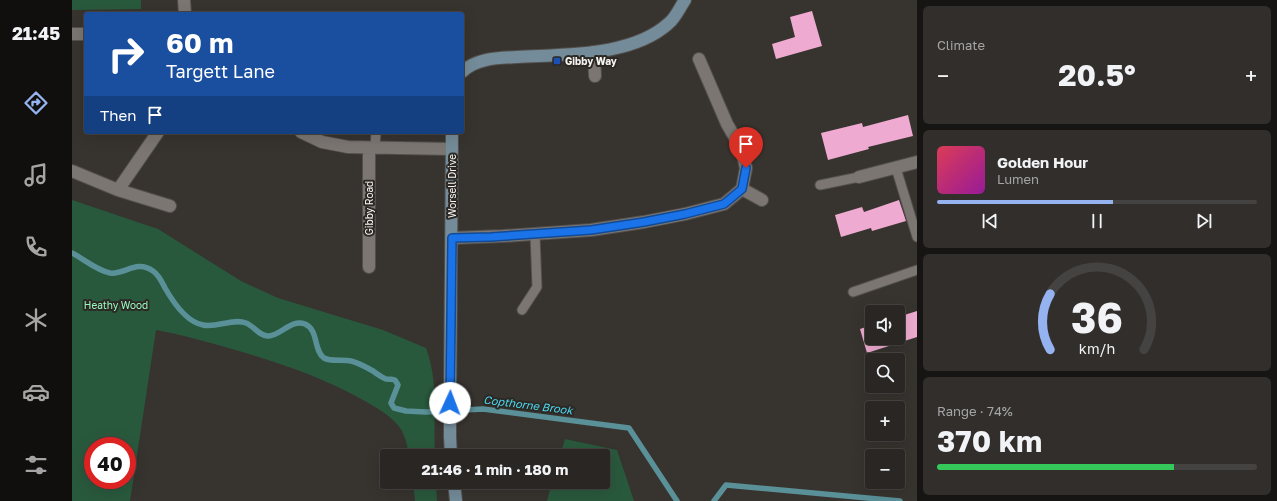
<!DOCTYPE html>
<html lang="en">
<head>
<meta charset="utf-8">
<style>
	:root { --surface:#292623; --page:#312e2b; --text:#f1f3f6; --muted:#a5a5a6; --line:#454341; --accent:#95b2f1 }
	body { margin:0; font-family:"Golos Text",sans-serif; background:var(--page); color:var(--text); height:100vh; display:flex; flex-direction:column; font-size:15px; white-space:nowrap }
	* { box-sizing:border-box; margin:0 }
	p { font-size:13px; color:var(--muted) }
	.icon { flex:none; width:22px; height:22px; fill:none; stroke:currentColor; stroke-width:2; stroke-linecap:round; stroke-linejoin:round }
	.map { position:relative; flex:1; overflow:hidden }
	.sheet { display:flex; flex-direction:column; gap:6px; padding:6px; background:#171513; width:360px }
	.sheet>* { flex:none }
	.guide { position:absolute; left:12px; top:12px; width:380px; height:122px; border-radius:4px; box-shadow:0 4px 16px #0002,0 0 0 1px var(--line); background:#1a4fa0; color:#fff; overflow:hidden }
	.fabs { position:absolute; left:793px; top:305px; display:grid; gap:8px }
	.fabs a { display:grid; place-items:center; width:40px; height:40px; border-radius:4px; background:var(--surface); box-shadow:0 4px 16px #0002,0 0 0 1px var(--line); font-size:20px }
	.speed { position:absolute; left:12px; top:437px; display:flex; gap:8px; font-size:20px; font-weight:700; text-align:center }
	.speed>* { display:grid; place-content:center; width:52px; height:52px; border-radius:50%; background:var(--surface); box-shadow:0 4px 16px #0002,0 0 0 1px var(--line); line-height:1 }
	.speed .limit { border:6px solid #d22; background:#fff; color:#111 }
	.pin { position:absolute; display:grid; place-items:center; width:34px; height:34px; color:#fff; margin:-41px -17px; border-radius:50% 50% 50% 0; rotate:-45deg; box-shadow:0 0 4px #0007 }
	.pin .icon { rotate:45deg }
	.me { position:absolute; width:44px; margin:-22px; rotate:2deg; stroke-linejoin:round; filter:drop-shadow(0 0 3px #0008) }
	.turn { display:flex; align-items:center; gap:14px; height:84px; padding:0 16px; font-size:18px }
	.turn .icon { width:52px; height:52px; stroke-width:2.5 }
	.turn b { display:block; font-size:28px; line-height:34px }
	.then { display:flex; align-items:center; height:38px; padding:0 16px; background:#0003; gap:8px; font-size:15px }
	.big { font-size:30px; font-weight:700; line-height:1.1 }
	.sheet .card { flex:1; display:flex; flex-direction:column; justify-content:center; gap:6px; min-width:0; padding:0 14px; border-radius:6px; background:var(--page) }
	.sheet .dial { align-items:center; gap:0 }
	.dial svg { height:104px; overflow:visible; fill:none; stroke:var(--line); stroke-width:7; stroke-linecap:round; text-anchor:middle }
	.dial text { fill:var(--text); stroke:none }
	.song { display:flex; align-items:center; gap:12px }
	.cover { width:48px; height:48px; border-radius:6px; background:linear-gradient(135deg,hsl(350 70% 55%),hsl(300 70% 35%)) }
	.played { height:4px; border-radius:2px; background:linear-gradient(90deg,var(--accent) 55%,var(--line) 55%) }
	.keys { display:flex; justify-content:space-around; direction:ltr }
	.heat { display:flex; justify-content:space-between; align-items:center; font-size:22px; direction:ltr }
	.charge { height:6px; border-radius:3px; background:linear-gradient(90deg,#34c759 74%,var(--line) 0) }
	.trip { position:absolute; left:308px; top:449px; width:230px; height:40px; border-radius:4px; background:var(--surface); box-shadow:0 4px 16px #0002,0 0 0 1px var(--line); font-weight:700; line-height:40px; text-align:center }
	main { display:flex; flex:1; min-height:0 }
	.dock { display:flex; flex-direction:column; width:72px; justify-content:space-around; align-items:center; background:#100f0e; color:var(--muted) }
	.dock .icon { width:28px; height:28px }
	.dock .active { color:var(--accent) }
	.dock b { font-size:18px; color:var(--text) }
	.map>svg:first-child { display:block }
</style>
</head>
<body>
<main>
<nav class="dock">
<b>21:45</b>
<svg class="icon active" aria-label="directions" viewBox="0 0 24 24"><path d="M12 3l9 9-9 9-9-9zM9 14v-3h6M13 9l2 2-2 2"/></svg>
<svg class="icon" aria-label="music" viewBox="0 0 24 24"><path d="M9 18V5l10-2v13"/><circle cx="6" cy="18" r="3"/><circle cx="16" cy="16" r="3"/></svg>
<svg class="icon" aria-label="phone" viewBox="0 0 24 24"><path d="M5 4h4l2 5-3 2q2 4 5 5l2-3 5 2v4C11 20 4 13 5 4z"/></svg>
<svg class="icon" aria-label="climate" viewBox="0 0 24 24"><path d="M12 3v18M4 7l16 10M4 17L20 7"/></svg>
<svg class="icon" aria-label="car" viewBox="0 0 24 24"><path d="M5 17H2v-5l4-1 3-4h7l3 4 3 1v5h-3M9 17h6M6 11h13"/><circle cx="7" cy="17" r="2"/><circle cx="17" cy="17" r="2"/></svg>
<svg class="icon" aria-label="filters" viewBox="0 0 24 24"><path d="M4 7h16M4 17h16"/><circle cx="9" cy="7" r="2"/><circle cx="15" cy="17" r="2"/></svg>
</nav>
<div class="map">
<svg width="845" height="501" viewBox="0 0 845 501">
	<rect width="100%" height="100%" fill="#37332f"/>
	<!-- green -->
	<path fill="#29593d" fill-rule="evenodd" d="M0,0H69V9L0,10Z
		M0,200L86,229L169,281L206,298L311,330L354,348C367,382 361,420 363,456H337C335,444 333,432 324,423C315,413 303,407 291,400C252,378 210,364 167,351C139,343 112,335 84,330L58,501H0ZM21,446H55V480H21Z
		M493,439L545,450L562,501H475L480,482H531V456H488Z
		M341,482H364L365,501H343Z"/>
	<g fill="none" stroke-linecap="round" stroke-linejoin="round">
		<!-- stream -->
		<path stroke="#5a9199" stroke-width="5.5" d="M0,253C12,259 24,270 38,273C53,275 64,259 81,271C87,275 90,282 93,288C101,302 114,322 131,325C145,328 161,318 174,323C182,326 188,337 197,336C209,335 219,319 233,324C247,330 241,350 252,358C259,362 271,359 279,361C287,363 294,367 301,371C305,374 309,377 314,379C317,379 320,379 323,380L326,385L319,403L322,408L334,411L354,412L411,409L557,428L605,501
			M642,501L654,485L828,501"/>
	</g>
	<!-- building -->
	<path fill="#eeaad0" d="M740,11L750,46L704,59L700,44L723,37L718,17Z
		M836,115L841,136L796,147L797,149L756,160L749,133L790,123L791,127Z
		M827,200L834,221L800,231L799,228L769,237L763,215L790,207L792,212Z
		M845,311V337L795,353L788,329L800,325V338H826V317Z"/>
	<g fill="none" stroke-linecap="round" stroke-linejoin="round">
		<defs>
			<path id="lane" d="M303,148L304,132
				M824,168L845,237
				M748,185L787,177
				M781,292L845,270
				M450,310L465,287L463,234"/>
			<path id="street" d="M112,0L113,14
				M0,34H14
				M522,52L523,76
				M229,132L250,142L276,147L380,149
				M0,171L46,190L98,206
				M787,177L845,162
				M670,189L690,200
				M46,190L86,132
				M380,238L431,236L519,230L572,222L613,214L652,204L670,189L674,168L669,148L655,124L627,59
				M297,267V148"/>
			<path id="secondary" d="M390,72C404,58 426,58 445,57C492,54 560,57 597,23C604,17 608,7 613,0
				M379,456L378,437V403L380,132
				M382,482L384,501"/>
		</defs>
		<!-- lane casing -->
		<use href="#lane" stroke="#524f4c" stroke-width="11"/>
		<!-- street casing -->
		<use href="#street" stroke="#524f4c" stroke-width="14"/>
		<!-- secondary casing -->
		<use href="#secondary" stroke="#524f4c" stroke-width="14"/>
		<!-- lane -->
		<use href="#lane" stroke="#7b7672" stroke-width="9"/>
		<!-- street -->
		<use href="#street" stroke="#7b7672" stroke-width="12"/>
		<!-- secondary -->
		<use href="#secondary" stroke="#748c99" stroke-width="12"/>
	</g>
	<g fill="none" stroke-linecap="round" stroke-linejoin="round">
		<defs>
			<path id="route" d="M378,403L380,238L419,237L519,230L572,222L613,214L652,204L670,189L674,168"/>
		</defs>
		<!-- route casing -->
		<use href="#route" stroke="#114b97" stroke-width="10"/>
		<!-- route -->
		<use href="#route" stroke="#1a73e8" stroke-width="7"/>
	</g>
	<!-- markers -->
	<rect fill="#1a4fb4" stroke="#2c2925" stroke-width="1.5" x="481" y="57" width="8" height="8" rx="2"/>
	<g text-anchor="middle" stroke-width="4" stroke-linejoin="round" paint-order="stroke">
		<!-- poi labels -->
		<g font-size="10" font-weight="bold" fill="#f7f5f2" stroke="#2c2925" text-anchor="start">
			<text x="493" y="65">Gibby Way</text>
		</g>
		<!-- street labels -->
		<g font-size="10" fill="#f7f5f2" stroke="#2c2925">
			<text transform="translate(380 186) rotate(-90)" y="4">Worsell Drive</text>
			<text transform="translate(297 208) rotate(-90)" y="4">Gibby Road</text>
		</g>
		<!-- park labels -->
		<g font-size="10" fill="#98f9be" stroke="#2c2925">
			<text x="44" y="309">Heathy Wood</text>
		</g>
		<!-- water labels -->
		<g font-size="11" font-style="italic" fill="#4bd9f2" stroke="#2c2925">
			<text transform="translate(456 405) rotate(7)" y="4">Copthorne Brook</text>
		</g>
	</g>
</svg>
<div class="fabs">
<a><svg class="icon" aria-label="sound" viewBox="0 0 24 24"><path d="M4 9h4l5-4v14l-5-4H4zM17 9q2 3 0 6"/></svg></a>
<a><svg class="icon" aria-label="search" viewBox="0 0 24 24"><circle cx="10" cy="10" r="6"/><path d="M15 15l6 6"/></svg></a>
<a>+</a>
<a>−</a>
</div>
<div class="speed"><div class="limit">40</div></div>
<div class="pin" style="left:674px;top:168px;background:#d93025"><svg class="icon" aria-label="arrive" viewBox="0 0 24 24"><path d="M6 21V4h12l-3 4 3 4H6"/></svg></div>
<svg class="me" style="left:378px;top:403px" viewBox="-20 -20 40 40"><circle r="19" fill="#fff"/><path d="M0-13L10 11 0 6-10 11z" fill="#1a73e8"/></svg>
<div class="trip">21:46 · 1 min · 180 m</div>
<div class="guide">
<div class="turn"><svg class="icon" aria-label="right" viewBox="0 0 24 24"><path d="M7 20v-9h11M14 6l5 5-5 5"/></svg><div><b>60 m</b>Targett Lane</div></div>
<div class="then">Then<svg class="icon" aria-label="arrive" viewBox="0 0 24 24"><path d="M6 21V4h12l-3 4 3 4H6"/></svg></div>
</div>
</div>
<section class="sheet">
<div class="card"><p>Climate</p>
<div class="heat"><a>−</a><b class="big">20.5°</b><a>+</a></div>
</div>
<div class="card">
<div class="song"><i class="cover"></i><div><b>Golden Hour</b><p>Lumen</p></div></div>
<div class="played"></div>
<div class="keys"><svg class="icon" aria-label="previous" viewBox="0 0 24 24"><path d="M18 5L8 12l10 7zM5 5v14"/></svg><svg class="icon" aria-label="pause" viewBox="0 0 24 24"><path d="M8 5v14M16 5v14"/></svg><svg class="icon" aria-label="next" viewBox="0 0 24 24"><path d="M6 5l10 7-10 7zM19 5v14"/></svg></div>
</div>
<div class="card dial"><svg viewBox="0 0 100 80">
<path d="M14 69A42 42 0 1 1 86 69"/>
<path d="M14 69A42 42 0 0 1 14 26" stroke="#95b2f1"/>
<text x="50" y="56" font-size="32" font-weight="700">36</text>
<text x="50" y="72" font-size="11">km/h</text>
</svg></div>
<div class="card"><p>Range · 74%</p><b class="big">370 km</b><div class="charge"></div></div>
</section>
</main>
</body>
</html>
